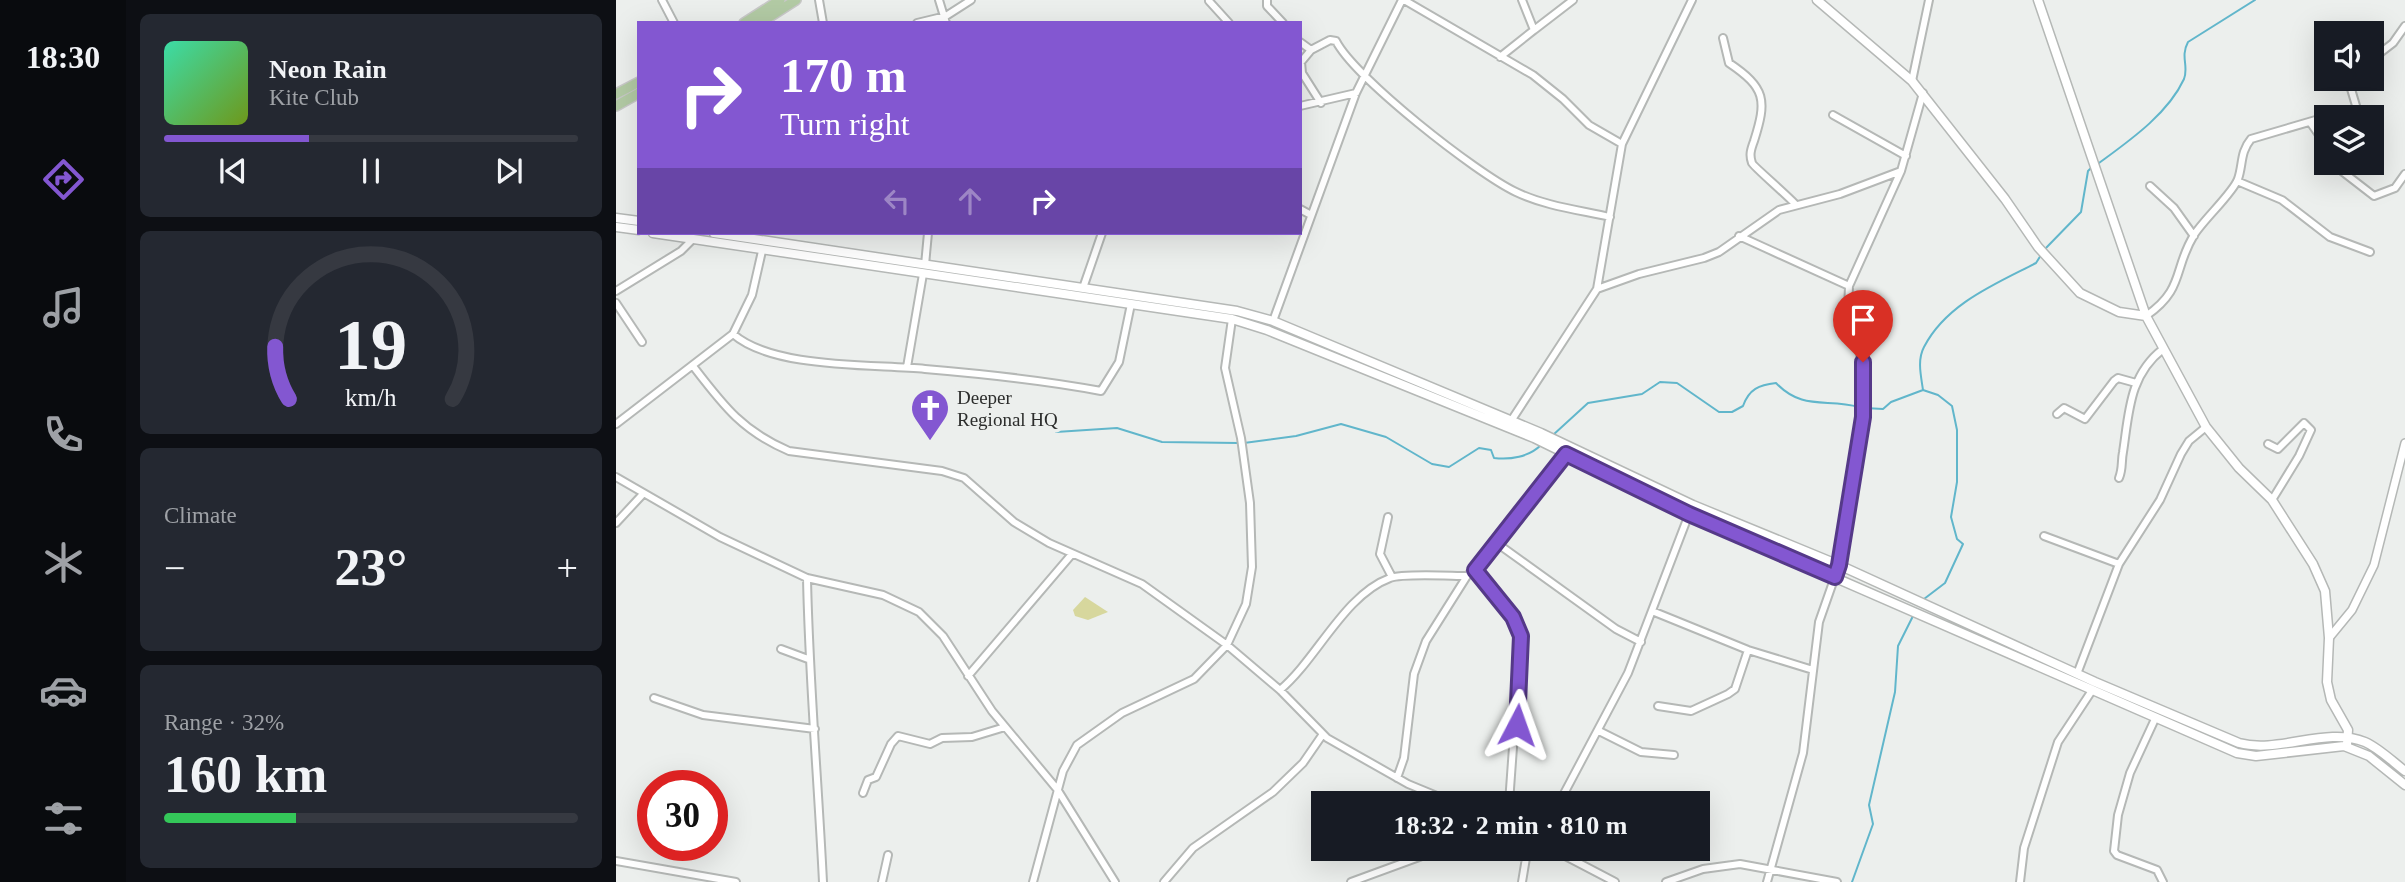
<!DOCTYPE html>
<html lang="en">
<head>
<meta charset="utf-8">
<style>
	:root { --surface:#171b24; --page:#242831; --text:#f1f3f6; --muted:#9ea1a6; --line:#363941; --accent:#8357d1 }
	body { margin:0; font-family:Georgia,serif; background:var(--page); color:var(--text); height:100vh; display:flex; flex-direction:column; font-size:26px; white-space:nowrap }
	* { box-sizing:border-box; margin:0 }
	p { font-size:23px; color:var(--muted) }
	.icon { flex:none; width:38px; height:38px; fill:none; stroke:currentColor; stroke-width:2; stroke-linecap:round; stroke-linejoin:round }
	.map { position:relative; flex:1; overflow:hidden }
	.sheet { display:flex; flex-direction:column; gap:14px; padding:14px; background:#0d0f14; width:490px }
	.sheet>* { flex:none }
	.guide { position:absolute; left:21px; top:21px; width:665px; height:214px; border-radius:0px; box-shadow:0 7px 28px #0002; background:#8357d1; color:#fff; overflow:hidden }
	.tools { position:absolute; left:1698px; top:21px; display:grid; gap:14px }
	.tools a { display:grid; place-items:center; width:70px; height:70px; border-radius:0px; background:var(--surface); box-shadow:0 7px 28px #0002; font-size:35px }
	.speed { position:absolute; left:21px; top:770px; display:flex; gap:14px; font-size:35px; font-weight:700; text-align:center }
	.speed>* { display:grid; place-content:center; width:91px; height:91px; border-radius:50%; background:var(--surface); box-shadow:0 7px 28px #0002; line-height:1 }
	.speed .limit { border:10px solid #d22; background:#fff; color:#111 }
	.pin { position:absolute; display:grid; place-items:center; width:60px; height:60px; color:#fff; margin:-72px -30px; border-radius:50% 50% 50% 0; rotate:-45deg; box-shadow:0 0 7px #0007 }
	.pin .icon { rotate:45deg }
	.me { position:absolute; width:77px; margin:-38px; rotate:4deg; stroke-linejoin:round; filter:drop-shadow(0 0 5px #0008) }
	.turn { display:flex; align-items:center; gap:24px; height:147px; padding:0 28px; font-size:32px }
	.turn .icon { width:91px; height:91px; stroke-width:2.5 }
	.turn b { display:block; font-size:49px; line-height:60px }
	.lanes { display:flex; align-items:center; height:66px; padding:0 28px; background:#0003; justify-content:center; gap:35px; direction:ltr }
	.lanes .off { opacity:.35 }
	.big { font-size:52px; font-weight:600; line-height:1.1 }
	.sheet .widget { flex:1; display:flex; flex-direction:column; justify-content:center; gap:10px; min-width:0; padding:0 24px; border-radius:10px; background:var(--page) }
	.sheet .dial { align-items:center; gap:0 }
	.dial svg { height:182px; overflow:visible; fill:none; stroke:var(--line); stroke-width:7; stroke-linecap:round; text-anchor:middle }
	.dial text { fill:var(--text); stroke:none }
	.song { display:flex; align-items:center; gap:21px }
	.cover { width:84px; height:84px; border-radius:10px; background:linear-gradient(135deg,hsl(160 70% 55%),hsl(80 70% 35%)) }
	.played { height:7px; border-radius:4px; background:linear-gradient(90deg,var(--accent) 35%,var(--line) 35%) }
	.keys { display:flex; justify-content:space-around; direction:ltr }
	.heat { display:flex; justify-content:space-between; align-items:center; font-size:38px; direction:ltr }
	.charge { height:10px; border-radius:5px; background:linear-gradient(90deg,#34c759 32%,var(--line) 0) }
	.trip { position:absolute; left:695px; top:791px; width:399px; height:70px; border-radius:0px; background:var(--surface); box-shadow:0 7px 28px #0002; font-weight:600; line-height:70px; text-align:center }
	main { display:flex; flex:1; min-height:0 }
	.menu { display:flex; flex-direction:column; width:126px; justify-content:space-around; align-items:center; background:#090b0e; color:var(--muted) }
	.menu .icon { width:49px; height:49px }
	.menu .on { color:var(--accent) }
	.menu b { font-size:32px; color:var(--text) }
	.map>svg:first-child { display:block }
</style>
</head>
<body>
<main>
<nav class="menu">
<b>18:30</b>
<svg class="icon on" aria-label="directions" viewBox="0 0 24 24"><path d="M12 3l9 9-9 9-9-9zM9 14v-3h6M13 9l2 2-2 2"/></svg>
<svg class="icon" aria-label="music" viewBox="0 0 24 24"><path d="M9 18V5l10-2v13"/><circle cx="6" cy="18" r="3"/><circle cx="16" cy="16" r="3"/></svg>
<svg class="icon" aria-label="phone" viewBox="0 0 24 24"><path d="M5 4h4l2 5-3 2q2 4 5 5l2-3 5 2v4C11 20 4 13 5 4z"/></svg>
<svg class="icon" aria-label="climate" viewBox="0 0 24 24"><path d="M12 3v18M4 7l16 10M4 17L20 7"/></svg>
<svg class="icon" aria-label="car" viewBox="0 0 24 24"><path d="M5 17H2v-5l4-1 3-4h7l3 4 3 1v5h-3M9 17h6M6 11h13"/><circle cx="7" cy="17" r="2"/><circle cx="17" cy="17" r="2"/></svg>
<svg class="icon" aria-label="filters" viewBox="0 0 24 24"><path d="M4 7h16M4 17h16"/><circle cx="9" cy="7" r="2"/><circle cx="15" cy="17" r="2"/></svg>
</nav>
<section class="sheet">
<div class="widget">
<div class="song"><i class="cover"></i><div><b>Neon Rain</b><p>Kite Club</p></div></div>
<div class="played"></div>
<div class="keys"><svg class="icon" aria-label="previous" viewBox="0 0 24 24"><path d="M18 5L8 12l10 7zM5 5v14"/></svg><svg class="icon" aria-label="pause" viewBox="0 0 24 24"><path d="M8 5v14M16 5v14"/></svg><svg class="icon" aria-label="next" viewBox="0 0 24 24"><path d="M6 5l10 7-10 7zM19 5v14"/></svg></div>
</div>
<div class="widget dial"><svg viewBox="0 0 100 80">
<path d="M14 69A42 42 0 1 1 86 69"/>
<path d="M14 69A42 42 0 0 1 8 46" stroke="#8357d1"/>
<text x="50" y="56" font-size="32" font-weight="700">19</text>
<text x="50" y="72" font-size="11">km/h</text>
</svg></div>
<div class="widget"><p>Climate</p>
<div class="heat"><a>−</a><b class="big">23°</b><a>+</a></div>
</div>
<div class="widget"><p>Range · 32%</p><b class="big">160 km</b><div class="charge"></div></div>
</section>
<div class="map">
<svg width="1789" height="882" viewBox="0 0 1789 882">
	<rect width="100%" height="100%" fill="#ecefed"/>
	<!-- green -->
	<path fill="#d7d79d" d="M469,597L492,612L472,620L459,616L457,610Z"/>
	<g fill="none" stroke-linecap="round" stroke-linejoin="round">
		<!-- stream -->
		<path stroke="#61b6cb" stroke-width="2" d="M1483,163C1513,141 1552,114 1568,79C1573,66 1564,57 1572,42L1639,0
			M1428,250L1465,212L1472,171L1475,168
			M1249,408L1267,409L1275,402L1307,390
			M440,432L501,428L546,442L622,443
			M937,435L972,403L1026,394L1044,382L1061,383L1103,412H1116L1127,406C1133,389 1143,385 1160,383C1187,411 1210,398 1243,407
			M628,443L680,436L725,424L770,437L816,464L833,467L863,448L875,450L878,458C894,460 913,457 925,445
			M1308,599L1329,583L1347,544L1341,539L1335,517L1341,482V430L1336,406L1322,395L1307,390C1305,376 1301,360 1308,347C1330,304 1379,284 1420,263L1425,255
			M1236,882L1257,824L1253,805L1279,692L1282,646L1297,616"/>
		<defs>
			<path id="minor" d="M46,0L58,23
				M203,0L207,23
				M323,0L330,23
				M651,0V6L667,23
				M788,0L917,75L947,99L973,125L1006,144
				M593,1L613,23
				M301,23L330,16L355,0
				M918,30L957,0
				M1107,38L1113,63C1150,88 1151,100 1138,141C1135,149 1133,155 1136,163C1137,166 1172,196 1179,204
				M684,42L695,50L685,62L686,73L705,103
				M695,50L714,40L720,41C739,78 860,173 900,192C929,206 963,210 994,217
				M884,57L918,30L906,0
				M1755,60L1777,43L1789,26
				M1296,81L1313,0
				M684,106L740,93
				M1217,115L1290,156
				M1710,117L1741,109L1732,79
				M1694,122L1710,145
				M1721,163L1727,172L1758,196L1779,188L1789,174
				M1621,181L1666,200L1714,237L1754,252
				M1534,186L1558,208L1578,236
				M684,209L695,215
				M1123,236L1233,286
				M309,265L312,233
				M467,288L486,233
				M981,289L1023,274L1088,258L1103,252L1163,210L1224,194L1285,171
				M0,291L65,251L76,240
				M0,303L26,342
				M1530,316C1569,289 1557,269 1578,235C1588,219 1617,193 1622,179C1627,165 1624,152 1635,139L1710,117
				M657,321L740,93L786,0
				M117,334C157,369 256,364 309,369C368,374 428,380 485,391L503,362L515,304
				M77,366C107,405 126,431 173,451L326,471L348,478L398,522L433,543L526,584L611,645L664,690L711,738L792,784L838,803
				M291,367L307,274
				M1441,414L1448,408L1469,419L1498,381L1502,378L1520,383
				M895,421L981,289L1006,144L1076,0
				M0,424L117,334L136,295L146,251
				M1652,444L1662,449L1688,423L1695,430L1683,456L1656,500
				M0,477L104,537L191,578L267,595L303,612L327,636L376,711L441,789L499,882
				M1503,478C1507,468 1505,462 1507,452C1513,413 1513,375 1547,349
				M772,517L764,554L776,577
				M0,523L26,495
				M1428,536L1503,564
				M882,544L1000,629L1025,642
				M859,570L897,617L905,636L893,803
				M191,578C193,679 202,780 207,882
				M1036,611L1132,650L1197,670
				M165,649L192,659
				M1461,674L1503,564L1544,500L1565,454L1573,441L1590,427
				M352,676L456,554
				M664,690C701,659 728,595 774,578C786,573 835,576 851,576
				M38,698L87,715L199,729
				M1042,706L1075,711L1112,694L1119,689L1132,650
				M1539,719L1514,773L1502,815L1498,851L1501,855L1541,870L1547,882
				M983,731L1025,752L1058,755
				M781,778L788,758L798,674L810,641L851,576L880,547L950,455
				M247,793L252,780L260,777L275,744L282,736L314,744L326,738L356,737L389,727
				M943,803L1012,673L1073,514
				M883,849L910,858
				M936,849L999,882
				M0,861L120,882
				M266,882L272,855
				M417,882L447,771L461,745L506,713L578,679L611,645L630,604L636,567L634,503L625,438L609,368L616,319
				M548,882L577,848L657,792L687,763L707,734
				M735,882L825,849
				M906,882L910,858L916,849
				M1050,882L1087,869L1124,864L1221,882
				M1151,882L1187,753L1203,622L1223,565L1247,417L1246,362L1232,310L1233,286L1285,171L1307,93
				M1404,882L1408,848L1442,742L1475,692"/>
			<path id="tertiary" d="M1713,638L1736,610L1758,565L1789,443"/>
			<path id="secondary" d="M1201,0L1296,81L1389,199L1422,247L1464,293L1503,312L1530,316
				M1422,0L1530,316L1590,427L1623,468L1656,500L1697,564L1709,591L1713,638L1711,682L1715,700L1732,730L1731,744
				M0,218L23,221
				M0,227L23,230
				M37,233L616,319L651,330L918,438L1073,514L1621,753L1640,756L1728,746L1753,756L1789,785
				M98,233L621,311L657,321L925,433L1077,505L1223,565L1479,682L1623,743C1663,754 1710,726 1749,742C1763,748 1777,762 1789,771"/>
			<path id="primary" d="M128,23L164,0
				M144,23L180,0
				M0,94L23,82
				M0,106L23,93"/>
		</defs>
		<!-- minor casing -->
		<use href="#minor" stroke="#b5b8b6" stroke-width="10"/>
		<!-- tertiary casing -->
		<use href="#tertiary" stroke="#b5b8b6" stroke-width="10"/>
		<!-- secondary casing -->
		<use href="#secondary" stroke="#b5b8b6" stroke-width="11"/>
		<!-- primary casing -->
		<use href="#primary" stroke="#c8c8c8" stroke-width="12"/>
		<!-- minor -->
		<use href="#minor" stroke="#fff" stroke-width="6"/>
		<!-- tertiary -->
		<use href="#tertiary" stroke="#fff" stroke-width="7"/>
		<!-- secondary -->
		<use href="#secondary" stroke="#fff" stroke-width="8"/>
		<!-- primary -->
		<use href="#primary" stroke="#b2caa4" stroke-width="9"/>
	</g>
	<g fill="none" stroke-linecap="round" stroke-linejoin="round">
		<defs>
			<path id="route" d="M901,725L905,636L897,617L859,570L950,454L1073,514L1219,577L1223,565L1247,417V362"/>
		</defs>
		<!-- route casing -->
		<use href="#route" stroke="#553988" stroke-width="18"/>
		<!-- route -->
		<use href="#route" stroke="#8357d1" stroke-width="12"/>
	</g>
	<!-- icons -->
	<defs>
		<symbol id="church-pin" viewBox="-11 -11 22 30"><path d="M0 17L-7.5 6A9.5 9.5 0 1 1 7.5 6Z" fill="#8357d1" stroke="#ecefed"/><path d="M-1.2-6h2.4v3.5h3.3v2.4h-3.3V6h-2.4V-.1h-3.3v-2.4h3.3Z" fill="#fff"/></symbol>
	</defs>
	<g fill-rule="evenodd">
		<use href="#church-pin" x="292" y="386" width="44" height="60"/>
	</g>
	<g text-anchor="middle" stroke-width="7" stroke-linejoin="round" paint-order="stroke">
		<!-- poi labels -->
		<g font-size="19" fill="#2c2d2c" stroke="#ecefed" text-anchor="start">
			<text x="341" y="404">Deeper<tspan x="341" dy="22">Regional HQ</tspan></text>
		</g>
	</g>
</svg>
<div class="tools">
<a><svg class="icon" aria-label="sound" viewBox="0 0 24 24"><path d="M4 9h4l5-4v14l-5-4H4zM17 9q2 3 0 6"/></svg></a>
<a><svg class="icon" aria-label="layers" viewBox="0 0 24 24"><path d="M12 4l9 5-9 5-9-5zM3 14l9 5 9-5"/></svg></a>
</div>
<div class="speed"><div class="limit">30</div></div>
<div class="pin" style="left:1247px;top:362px;background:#d93025"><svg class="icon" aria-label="arrive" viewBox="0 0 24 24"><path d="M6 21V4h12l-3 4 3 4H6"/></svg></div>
<svg class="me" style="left:901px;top:725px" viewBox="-20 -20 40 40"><path d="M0-17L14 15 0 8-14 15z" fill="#8357d1" stroke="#fff" stroke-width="4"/></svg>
<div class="trip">18:32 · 2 min · 810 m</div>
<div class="guide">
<div class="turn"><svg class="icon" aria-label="right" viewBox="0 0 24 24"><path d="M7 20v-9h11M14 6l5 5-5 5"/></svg><div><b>170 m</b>Turn right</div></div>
<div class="lanes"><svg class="icon off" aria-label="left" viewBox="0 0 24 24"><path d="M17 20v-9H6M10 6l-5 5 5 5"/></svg><svg class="icon off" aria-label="ahead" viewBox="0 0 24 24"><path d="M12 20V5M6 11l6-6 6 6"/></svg><svg class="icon" aria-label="right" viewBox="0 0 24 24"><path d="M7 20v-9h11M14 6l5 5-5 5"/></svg></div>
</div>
</div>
</main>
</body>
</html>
